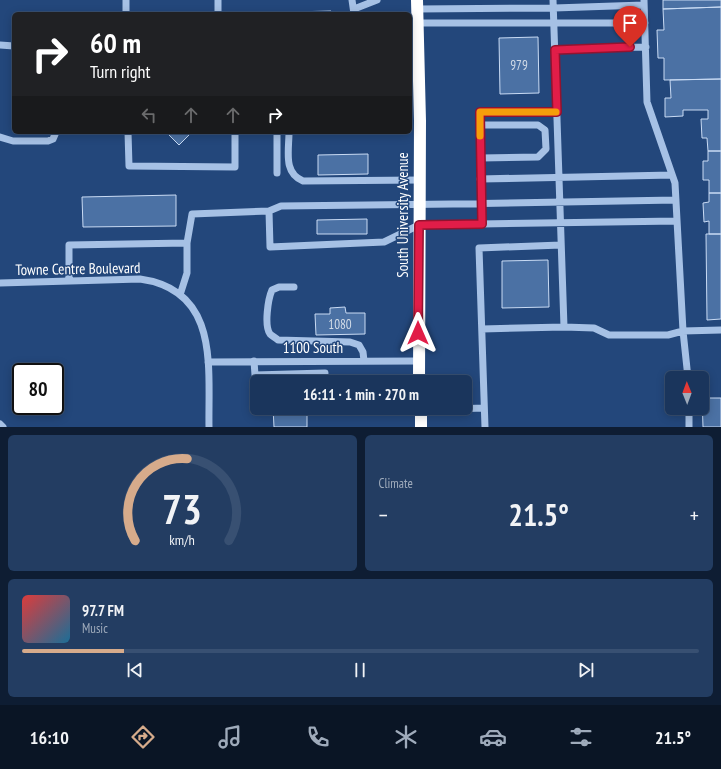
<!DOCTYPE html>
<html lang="en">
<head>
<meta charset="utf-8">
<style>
	:root { --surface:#1a355c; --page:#233d62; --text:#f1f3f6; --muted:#9fabbb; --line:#385072; --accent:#d6ab8b }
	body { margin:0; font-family:"PT Sans Narrow",sans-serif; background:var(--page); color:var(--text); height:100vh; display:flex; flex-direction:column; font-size:15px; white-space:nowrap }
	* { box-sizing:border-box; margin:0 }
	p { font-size:13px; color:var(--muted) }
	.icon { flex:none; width:22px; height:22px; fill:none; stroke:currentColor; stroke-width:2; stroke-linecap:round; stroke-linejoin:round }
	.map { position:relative; height:427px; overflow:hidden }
	.panel { display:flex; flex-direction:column; gap:8px; padding:8px; background:#0e1d33; flex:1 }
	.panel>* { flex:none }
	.top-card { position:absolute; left:12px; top:12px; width:400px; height:122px; border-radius:6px; box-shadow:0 2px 10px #0003,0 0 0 1px var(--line); background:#202124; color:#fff; overflow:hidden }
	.needle { width:26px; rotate:359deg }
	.controls { position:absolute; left:665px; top:371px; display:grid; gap:8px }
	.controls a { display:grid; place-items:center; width:44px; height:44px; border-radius:6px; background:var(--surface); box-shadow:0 2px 10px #0003,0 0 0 1px var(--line); font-size:20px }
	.speed { position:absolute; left:12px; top:363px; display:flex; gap:8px; font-size:20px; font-weight:700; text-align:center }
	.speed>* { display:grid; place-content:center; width:52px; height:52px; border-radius:50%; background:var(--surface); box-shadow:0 2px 10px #0003,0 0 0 1px var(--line); line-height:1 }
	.speed .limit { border:2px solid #111; border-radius:6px; background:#fff; color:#111 }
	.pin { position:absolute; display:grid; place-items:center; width:34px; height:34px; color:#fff; margin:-41px -17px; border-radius:50% 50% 50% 0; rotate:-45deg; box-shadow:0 0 4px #0007 }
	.pin .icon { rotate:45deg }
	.me { position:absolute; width:44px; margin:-22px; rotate:0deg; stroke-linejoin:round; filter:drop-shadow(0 0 3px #0008) }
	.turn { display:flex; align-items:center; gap:14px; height:84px; padding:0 12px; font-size:18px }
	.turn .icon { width:52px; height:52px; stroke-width:2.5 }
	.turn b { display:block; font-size:28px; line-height:34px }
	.lanes { display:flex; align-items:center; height:38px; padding:0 12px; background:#0003; justify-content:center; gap:20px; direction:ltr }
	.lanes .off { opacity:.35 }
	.big { font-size:30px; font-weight:800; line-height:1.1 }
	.panel .tile { flex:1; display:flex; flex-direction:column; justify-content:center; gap:6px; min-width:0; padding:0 14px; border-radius:6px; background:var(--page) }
	.panel .dial { align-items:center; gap:0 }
	.dial svg { height:104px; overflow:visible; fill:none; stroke:var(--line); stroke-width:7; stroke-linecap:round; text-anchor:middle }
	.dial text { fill:var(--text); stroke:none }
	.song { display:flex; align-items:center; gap:12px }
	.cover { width:48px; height:48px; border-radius:6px; background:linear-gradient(135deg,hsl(0 70% 55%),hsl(200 70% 35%)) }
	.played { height:4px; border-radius:2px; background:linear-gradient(90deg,var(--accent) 15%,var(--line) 15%) }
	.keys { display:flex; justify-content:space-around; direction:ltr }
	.heat { display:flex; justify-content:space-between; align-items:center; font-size:22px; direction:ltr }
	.panel .tiles { flex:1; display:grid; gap:8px; grid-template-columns:1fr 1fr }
	.tile:last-child { grid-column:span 2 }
	.trip { position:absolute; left:250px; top:375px; width:222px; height:40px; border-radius:6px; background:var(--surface); box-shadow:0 2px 10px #0003,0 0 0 1px var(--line); font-weight:800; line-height:40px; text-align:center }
	.tabs { display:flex; height:64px; justify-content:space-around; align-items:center; background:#0a1525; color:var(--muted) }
	.tabs .icon { width:28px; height:28px }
	.tabs .on { color:var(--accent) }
	.tabs b { font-size:18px; color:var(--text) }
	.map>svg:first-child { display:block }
</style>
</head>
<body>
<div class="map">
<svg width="721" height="427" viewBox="0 0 721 427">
	<rect width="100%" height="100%" fill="#23477b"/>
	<!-- building -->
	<path fill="#4b71a4" stroke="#c9dbf4" d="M663,0H721V7L663,9Z
		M721,7V79L664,80V58H658L657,30H664L663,9Z
		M331,11V14H293V12Z
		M538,37L539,93L500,94L499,38Z
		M721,79V151H708L707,138H702L701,119H708V110H683V116L665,117V98H671L670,80Z
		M166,132H192L179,145Z
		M708,151H721V193H709V180H703V161H708Z
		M368,154V174L318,175V155Z
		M709,193H721V234H709V221L704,222L703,203L709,202Z
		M176,195V226L83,227L82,197Z
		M367,219V234H317V220Z
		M706,234H721V319L707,320Z
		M548,260L549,307L502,308V261Z
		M345,307L346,313H365V334L316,335L315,314H330V308Z
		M306,380V382H273V381Z
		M702,398H721V427H703Z
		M273,408H307V427H274Z"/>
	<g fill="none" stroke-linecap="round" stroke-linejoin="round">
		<!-- minor -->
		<path stroke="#a6c1e5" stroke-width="7" d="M126,0V14
			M218,0V14
			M352,0L354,14
			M553,0L564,327
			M644,0L647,102L675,183L683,331L688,378
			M354,9L377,0
			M417,9L554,8L644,5
			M418,23H645
			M0,45L14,46
			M555,49L646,47
			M480,125H538L545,130L546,149L538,157L481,158
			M128,132L129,166L235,167V132
			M277,132V173
			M289,132C289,151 283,173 303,181L420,180
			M0,137L13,141H48L53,139L56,132
			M480,179L672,175
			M676,200L453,204L281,206L269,211L270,247L384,242L419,225L677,221
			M482,224L481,113L557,112
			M69,281V245L187,243
			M0,283L140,279C220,290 208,367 209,427
			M294,287H279L272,290C268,299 264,326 270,334C272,336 276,338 278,340L350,342L359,345L363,352L364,361
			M180,295L187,273V243L192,214L269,211
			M482,329L564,327L594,328L609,335H668L683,331L721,330
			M254,361L255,375L325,373
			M208,362L418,361
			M689,408V427
			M421,410L484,408
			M0,424L3,427
			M485,427L479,248L561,245"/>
		<!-- highway -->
		<path stroke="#fff" stroke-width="12" d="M417,0L420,121L419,382
			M421,427V408"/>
	</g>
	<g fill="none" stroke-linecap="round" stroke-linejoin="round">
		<defs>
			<path id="route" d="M418,333L419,225L482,224L480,112H557L555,50L630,47"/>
		</defs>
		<!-- route casing -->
		<use href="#route" stroke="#92132f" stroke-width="10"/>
		<!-- route -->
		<use href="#route" stroke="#e11d48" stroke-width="7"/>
		<!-- slow -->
		<path stroke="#f59e0b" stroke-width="7" d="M480,136V112H556"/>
	</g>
	<g text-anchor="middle" stroke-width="3" stroke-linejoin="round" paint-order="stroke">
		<!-- number labels -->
		<g font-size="13" fill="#d2dce8">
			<text x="519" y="70">979</text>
			<text x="340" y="329">1080</text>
		</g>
		<!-- street labels -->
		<g font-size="15" fill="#fff" stroke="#23477b">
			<text transform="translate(403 215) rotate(-90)" y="5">South University Avenue</text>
			<text transform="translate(78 269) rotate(-1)" y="5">Towne Centre Boulevard</text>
			<text x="313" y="353">1100 South</text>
		</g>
	</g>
</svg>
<div class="controls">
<a><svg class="needle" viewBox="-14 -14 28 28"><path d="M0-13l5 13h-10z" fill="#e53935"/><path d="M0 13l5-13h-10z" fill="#9fabbb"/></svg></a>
</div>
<div class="speed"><div class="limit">80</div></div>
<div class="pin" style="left:630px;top:47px;background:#d93025"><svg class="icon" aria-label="arrive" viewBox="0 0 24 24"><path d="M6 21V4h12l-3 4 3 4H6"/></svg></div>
<svg class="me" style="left:418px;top:333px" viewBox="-20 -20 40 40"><path d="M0-17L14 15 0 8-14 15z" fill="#e11d48" stroke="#fff" stroke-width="4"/></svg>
<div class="trip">16:11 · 1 min · 270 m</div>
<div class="top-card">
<div class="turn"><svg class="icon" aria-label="right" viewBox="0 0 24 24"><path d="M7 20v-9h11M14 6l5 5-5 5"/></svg><div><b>60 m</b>Turn right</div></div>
<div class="lanes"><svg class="icon off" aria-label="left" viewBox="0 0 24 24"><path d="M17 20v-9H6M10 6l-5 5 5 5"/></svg><svg class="icon off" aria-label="ahead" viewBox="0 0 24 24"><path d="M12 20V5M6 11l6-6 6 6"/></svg><svg class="icon off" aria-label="ahead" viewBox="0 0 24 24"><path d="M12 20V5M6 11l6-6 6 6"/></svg><svg class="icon" aria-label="right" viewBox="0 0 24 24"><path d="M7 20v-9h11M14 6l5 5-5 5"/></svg></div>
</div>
</div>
<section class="panel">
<div class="tiles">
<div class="tile dial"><svg viewBox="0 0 100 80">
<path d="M14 69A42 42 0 1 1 86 69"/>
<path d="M14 69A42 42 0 0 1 54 6" stroke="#d6ab8b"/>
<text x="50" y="56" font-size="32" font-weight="700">73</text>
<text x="50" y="72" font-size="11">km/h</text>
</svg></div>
<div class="tile"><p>Climate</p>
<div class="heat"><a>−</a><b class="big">21.5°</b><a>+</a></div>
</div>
<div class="tile">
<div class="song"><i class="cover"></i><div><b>97.7 FM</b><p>Music</p></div></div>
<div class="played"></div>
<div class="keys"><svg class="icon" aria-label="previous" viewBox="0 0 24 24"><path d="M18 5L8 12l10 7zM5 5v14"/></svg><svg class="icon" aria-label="pause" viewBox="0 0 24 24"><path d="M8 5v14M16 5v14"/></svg><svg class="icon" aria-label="next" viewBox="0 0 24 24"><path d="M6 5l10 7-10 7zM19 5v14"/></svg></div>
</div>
</div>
</section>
<nav class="tabs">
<b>16:10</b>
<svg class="icon on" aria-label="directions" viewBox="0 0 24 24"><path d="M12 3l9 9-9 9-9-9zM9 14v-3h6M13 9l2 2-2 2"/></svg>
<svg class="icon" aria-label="music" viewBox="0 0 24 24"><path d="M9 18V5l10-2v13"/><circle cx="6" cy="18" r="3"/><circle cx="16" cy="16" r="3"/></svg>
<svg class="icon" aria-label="phone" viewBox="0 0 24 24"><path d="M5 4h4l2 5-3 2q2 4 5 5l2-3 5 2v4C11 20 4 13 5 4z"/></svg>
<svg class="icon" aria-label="climate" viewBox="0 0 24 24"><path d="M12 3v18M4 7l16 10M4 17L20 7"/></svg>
<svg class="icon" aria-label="car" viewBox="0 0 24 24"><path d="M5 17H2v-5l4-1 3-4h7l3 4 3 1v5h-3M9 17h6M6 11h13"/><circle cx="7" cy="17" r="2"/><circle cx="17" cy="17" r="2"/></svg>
<svg class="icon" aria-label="filters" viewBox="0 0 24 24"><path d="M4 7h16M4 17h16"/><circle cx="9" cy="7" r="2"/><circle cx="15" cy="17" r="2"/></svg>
<b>21.5°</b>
</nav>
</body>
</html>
